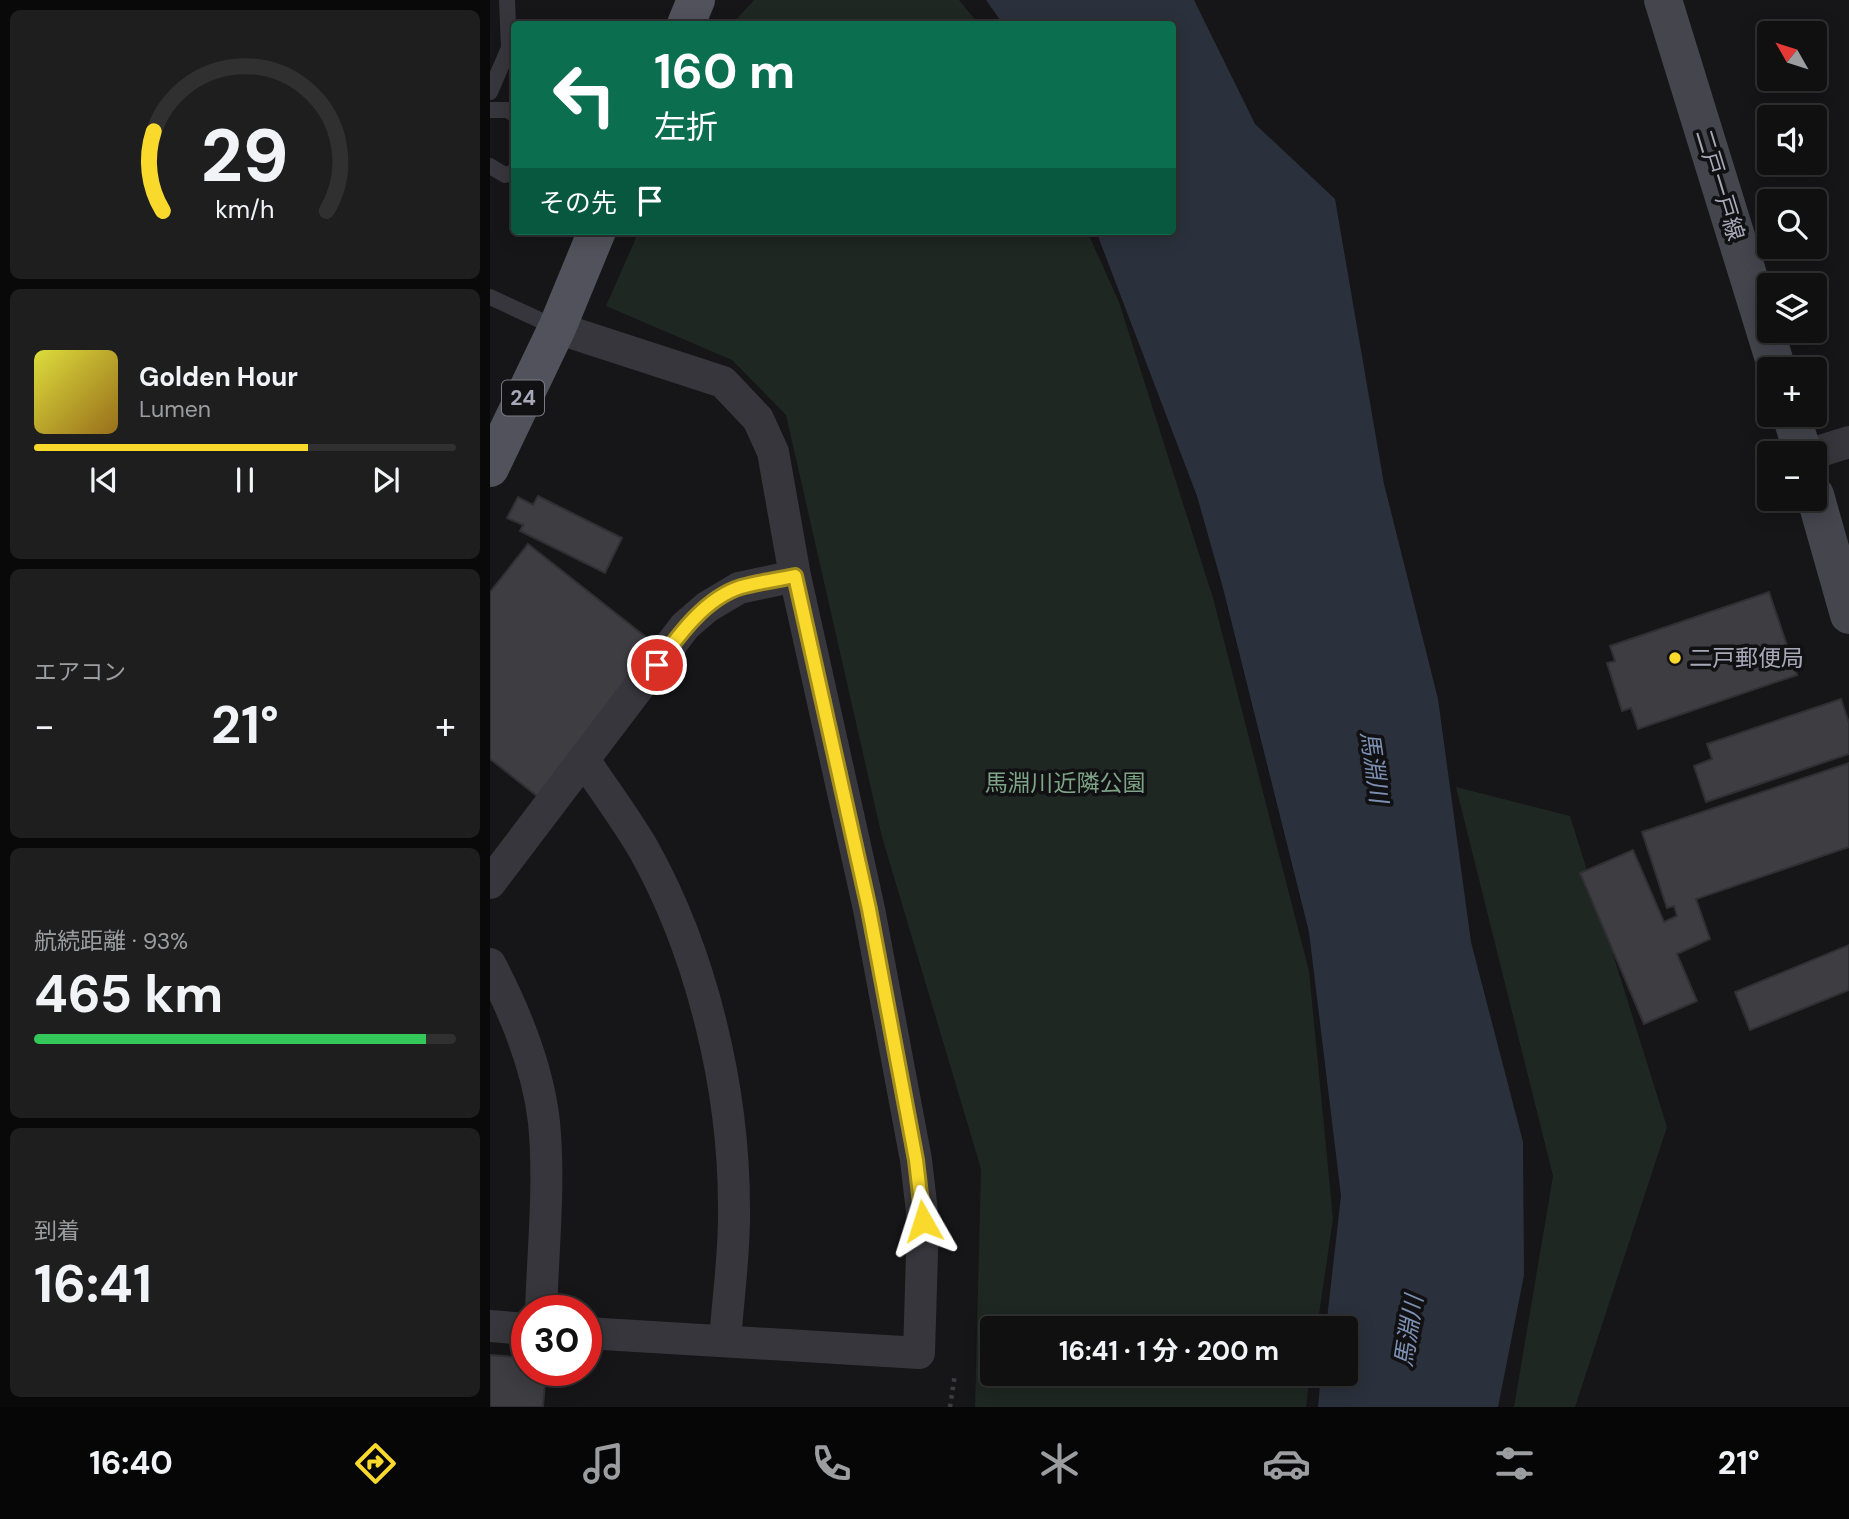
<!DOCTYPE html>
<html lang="ja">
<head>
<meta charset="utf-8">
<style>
	:root { --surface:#101011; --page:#1e1e1f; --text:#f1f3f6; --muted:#9c9d9f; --line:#303031; --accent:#f9d92c }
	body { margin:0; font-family:"DM Sans","Noto Sans JP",sans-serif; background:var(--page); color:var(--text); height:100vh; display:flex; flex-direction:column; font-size:26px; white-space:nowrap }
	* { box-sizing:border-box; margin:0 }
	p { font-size:23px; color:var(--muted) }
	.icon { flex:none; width:38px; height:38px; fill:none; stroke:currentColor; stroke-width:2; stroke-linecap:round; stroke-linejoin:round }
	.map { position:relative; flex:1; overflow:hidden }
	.drawer { display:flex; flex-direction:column; gap:10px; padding:10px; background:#090909; width:490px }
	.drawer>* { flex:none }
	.banner { position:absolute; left:21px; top:21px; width:665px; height:214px; border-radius:7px; box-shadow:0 4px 18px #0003,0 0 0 2px var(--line); background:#0b6e4f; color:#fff; overflow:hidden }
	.needle { width:46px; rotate:309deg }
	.fabs { position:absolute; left:1267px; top:21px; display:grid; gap:14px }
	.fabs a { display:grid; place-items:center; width:70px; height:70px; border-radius:7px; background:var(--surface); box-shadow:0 4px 18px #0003,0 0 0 2px var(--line); font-size:35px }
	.speed { position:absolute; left:21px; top:1295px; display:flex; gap:14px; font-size:35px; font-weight:700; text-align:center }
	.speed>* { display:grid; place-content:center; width:91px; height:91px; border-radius:50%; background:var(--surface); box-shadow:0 4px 18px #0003,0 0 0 2px var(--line); line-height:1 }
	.speed .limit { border:10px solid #d22; background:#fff; color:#111 }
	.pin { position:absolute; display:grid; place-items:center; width:60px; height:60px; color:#fff; margin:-30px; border:4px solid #fff; border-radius:50%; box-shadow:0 2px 7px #0007 }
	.me { position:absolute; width:77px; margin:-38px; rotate:354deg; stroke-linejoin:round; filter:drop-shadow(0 0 5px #0008) }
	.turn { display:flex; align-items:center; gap:24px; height:147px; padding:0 28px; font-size:32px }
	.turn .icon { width:91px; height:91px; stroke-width:2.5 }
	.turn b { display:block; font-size:49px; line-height:60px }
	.then { display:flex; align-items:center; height:66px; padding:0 28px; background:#0003; gap:14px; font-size:26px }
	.big { font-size:52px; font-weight:700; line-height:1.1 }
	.drawer .card { flex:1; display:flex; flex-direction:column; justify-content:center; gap:10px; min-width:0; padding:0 24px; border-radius:10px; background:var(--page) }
	.drawer .dial { align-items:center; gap:0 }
	.dial svg { height:182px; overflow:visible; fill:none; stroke:var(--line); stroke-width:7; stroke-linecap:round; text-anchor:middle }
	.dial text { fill:var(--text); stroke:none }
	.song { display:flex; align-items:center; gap:21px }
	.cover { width:84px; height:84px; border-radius:10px; background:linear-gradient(135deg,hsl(60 70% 55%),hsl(40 70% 35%)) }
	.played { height:7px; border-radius:4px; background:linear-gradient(90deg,var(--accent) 65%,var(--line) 65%) }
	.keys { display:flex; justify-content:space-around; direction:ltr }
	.heat { display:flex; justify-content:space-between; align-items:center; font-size:38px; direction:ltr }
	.charge { height:10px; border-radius:5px; background:linear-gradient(90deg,#34c759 93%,var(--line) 0) }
	.trip { position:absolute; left:490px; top:1316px; width:378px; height:70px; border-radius:7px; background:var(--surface); box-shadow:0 4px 18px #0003,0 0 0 2px var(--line); font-weight:700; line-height:70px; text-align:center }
	.tab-bar { display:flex; height:112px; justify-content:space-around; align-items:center; background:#060607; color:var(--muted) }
	.tab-bar .icon { width:49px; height:49px }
	.tab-bar .current { color:var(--accent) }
	.tab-bar b { font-size:32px; color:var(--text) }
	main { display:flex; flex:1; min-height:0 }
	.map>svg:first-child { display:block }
</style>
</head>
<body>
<main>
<section class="drawer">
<div class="card dial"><svg viewBox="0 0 100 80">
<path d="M14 69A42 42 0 1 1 86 69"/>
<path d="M14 69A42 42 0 0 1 10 34" stroke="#f9d92c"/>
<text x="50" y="56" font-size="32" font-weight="700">29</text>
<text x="50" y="72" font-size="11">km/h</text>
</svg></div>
<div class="card">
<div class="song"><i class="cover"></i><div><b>Golden Hour</b><p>Lumen</p></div></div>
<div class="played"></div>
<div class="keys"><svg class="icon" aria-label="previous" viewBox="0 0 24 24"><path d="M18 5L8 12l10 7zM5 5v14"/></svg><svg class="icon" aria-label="pause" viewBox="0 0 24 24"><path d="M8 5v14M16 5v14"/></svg><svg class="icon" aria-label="next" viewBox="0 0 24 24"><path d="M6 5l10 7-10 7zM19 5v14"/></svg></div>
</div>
<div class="card"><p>エアコン</p>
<div class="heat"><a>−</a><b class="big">21°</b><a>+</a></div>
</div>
<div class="card"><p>航続距離 · 93%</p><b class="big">465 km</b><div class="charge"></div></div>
<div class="card"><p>到着</p><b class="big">16:41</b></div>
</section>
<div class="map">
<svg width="1359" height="1407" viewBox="0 0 1359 1407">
	<rect width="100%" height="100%" fill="#161517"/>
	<!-- green -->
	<path fill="#1f2722" d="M264,0H469L489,24H242Z
		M149,231H597L629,302L723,598L819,971L843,1219L827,1328H502V1374H820L816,1407H485L491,1169L392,837L296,415L242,360L116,306Z
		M966,787L1080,816L1177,1127L1085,1407H1024L1063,1176Z"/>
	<!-- water -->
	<path fill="#2b313c" d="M496,0H704L765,124L845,199L894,484L948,699L981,942L1033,1142L1034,1275L1008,1407H828L831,1374H856V1328H836L851,1196L819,932L733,588L707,496L606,231H682V24H513Z"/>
	<!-- building -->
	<path fill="#3d3d42" stroke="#302f33" stroke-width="2" d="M48,496L132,538L115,573L30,531L33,525L17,518L28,497L43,505Z
		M38,544L166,645L47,796L0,759V592Z
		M1279,592L1307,675L1148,729L1141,708L1132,711L1117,663L1125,661L1120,646Z
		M1351,699L1359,723V754L1216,802L1204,766L1222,759L1217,744Z
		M1359,763V847L1206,899L1220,939L1187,954L1207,1001L1154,1024L1090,873L1143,850L1174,922L1187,916L1184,906L1177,908L1152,832Z
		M1359,945V990L1260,1030L1245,992Z
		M0,1355L37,1358V1370H56L53,1407H0Z"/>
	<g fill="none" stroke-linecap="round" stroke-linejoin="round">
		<!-- path -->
		<path stroke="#3c3d43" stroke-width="4.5" stroke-dasharray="3.5 5" stroke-linecap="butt" d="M460,1407L465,1374"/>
		<!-- lane -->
		<path stroke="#36363c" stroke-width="16" d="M0,92L19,48L17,0
			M0,110H18L24,114
			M0,166L15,175L24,172
			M0,297L67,328"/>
		<!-- street -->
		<path stroke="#36363c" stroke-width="32" d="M67,328L233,382L268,419L283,452L305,576L379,909L426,1160L433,1221L429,1353L96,1333
			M1324,453L1359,442
			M95,761C114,790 136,819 154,850C212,954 244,1088 244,1208C245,1252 238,1297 235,1341
			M0,883L195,626L217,607L249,588L305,576
			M0,964C25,1012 48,1068 54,1122C60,1184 53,1249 51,1311
			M0,1326L37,1329"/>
		<!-- secondary -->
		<path stroke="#44454d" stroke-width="38" d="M1173,0L1287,369
			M1301,415L1313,453
			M1325,495L1359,615"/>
		<!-- primary -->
		<path stroke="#52525c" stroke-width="38" d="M196,24L206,0
			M0,468L67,328L107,231"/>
	</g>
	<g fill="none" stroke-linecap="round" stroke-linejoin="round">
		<defs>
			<path id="route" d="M167,665C188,636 215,598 251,587C268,582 287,580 305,576L379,909L426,1160L433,1221"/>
		</defs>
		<!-- route casing -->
		<use href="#route" stroke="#a28d1d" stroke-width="18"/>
		<!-- route -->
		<use href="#route" stroke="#f9d92c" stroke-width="12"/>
	</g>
	<!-- markers -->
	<circle fill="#f9d92c" stroke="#111012" stroke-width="2.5" cx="1185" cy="658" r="7"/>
	<g text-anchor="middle" stroke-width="7" stroke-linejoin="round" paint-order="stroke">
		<!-- shield labels -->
		<rect fill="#111012" stroke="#7a7b86" stroke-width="2" x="12" y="380.5" width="42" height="35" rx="5"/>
		<g font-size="21" font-weight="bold" fill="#a7a9b8">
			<text x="33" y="405">24</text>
		</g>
		<!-- street labels -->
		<g font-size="23" fill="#a7a9b8" stroke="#111012">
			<text transform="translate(1230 185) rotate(73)" y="8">二戸一戸線</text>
		</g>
		<!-- poi labels -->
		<g font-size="23" fill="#a7a9b8" stroke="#111012" text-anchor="start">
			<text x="1199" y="666">二戸郵便局</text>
		</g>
		<!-- park labels -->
		<g font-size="23" fill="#7da486" stroke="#111012">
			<text x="575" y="791">馬淵川近隣公園</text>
		</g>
		<!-- water labels -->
		<g font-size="24" font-style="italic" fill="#7c90b4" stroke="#111012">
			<text transform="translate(884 767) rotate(82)" y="8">馬淵川</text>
			<text transform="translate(919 1331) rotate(-81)" y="8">馬淵川</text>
		</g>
	</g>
</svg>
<div class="fabs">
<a><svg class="needle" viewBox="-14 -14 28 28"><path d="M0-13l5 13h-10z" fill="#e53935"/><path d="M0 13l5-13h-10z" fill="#9c9d9f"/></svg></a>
<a><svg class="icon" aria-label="sound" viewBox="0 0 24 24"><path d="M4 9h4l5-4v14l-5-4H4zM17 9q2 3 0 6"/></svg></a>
<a><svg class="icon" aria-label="search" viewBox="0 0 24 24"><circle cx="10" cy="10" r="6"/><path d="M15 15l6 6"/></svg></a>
<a><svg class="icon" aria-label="layers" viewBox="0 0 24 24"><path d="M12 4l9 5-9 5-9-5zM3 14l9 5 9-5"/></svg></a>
<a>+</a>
<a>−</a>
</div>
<div class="speed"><div class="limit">30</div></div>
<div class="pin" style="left:167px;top:665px;background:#d93025"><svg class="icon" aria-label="arrive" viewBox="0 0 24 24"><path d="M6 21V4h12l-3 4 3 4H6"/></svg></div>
<svg class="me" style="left:433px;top:1221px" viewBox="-20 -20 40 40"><path d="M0-17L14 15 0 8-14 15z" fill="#f9d92c" stroke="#fff" stroke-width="4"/></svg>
<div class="trip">16:41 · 1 分 · 200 m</div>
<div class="banner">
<div class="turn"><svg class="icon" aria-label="left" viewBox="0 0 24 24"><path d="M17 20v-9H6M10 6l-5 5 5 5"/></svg><div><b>160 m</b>左折</div></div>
<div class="then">その先<svg class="icon" aria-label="arrive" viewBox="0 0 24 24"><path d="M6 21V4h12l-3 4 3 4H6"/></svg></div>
</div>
</div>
</main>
<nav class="tab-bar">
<b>16:40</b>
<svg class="icon current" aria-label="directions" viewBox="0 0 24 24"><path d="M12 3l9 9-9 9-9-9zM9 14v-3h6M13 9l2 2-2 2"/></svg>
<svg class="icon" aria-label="music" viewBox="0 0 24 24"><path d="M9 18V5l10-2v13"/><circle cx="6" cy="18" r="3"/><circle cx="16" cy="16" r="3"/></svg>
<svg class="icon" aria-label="phone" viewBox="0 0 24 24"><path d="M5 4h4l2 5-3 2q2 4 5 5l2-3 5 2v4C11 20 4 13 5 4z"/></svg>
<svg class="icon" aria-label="climate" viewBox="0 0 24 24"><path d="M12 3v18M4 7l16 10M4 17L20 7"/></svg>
<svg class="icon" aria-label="car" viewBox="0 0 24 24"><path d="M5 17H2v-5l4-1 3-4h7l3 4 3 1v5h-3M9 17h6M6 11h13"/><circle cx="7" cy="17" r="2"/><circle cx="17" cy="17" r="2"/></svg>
<svg class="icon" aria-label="filters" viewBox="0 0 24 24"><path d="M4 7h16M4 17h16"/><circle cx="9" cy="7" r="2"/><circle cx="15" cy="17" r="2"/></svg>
<b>21°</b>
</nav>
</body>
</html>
